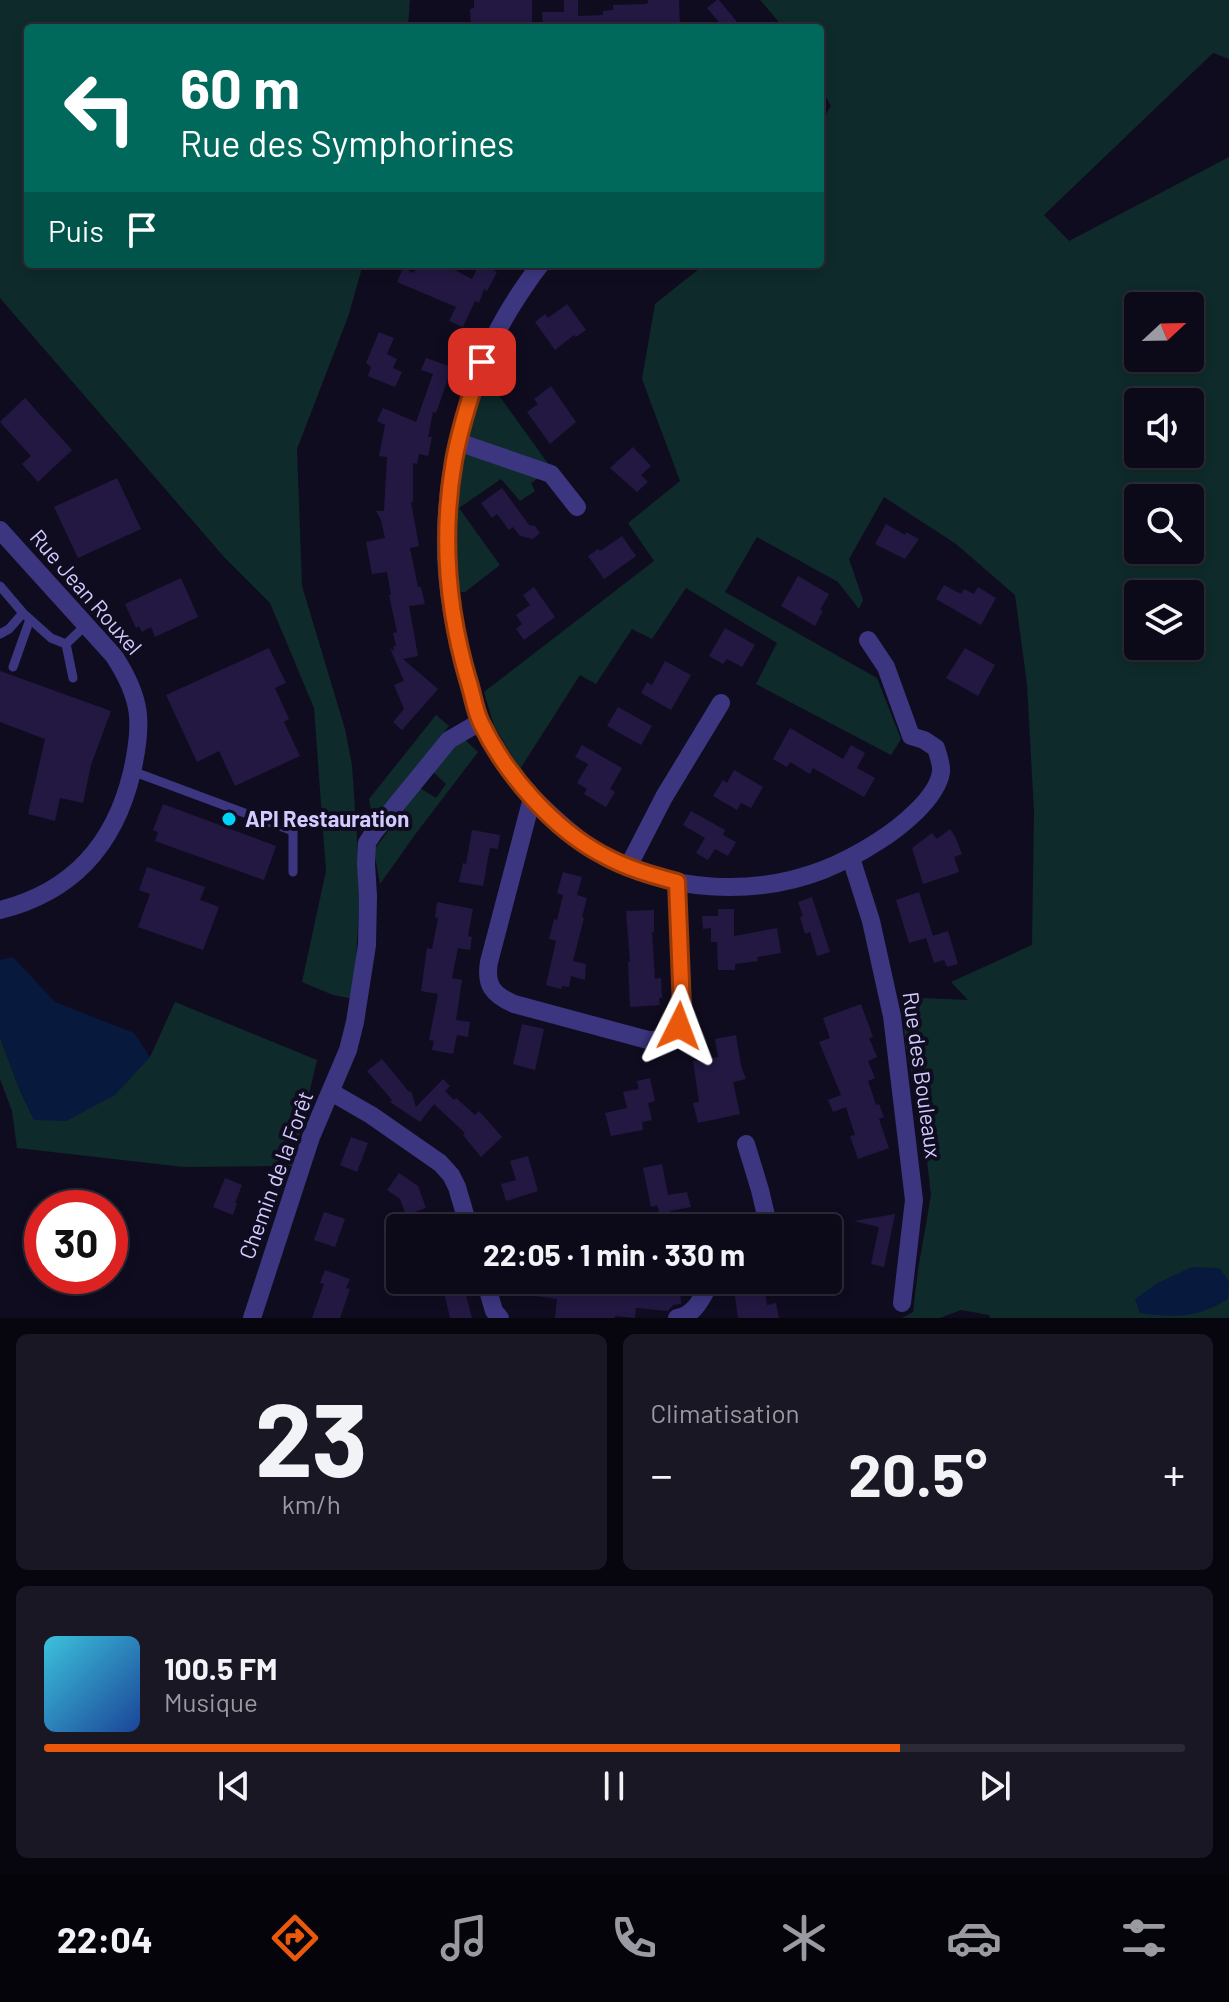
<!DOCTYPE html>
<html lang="fr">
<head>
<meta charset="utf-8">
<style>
	:root { --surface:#0c0918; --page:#1a1725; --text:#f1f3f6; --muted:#9a9aa2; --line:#2c2a37; --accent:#ea580c }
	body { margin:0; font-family:Barlow,sans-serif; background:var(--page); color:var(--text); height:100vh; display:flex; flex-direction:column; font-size:30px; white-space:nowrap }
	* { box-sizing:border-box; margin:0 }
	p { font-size:26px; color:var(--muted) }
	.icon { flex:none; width:44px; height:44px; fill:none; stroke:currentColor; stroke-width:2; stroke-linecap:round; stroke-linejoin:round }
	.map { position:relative; height:1318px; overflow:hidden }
	.side { display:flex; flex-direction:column; gap:16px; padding:16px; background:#07050d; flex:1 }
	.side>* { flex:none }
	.hud { position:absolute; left:24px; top:24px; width:800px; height:244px; border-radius:8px; box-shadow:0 4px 12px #0003,0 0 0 2px var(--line); background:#00695c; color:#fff; overflow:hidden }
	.needle { width:52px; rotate:68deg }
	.fabs { position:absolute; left:1124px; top:292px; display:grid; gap:16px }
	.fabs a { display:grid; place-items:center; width:80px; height:80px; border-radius:8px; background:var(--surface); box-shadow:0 4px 12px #0003,0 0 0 2px var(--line); font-size:40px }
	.speed { position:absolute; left:24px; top:1190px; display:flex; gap:16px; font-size:40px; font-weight:700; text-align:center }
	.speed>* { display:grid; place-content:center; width:104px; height:104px; border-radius:50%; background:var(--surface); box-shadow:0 4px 12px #0003,0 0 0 2px var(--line); line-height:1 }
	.speed .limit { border:12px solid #d22; background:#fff; color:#111 }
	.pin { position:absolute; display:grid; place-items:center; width:68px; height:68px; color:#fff; margin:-34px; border-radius:16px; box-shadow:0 4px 12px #0006 }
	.me { position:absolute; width:88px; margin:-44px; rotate:3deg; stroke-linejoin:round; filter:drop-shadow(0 0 6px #0008) }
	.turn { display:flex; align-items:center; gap:28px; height:168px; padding:0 24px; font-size:36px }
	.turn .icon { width:104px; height:104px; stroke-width:2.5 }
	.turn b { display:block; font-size:56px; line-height:68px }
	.then { display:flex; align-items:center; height:76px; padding:0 24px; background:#0003; gap:16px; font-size:30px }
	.big { font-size:60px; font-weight:700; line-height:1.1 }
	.side .card { flex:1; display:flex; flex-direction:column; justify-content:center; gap:12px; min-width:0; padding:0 28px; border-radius:12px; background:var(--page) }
	.side .dial { align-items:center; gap:0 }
	.dial b { font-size:104px; line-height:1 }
	.song { display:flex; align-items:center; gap:24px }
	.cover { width:96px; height:96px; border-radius:12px; background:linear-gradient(135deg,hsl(190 70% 55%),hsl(220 70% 35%)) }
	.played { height:8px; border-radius:4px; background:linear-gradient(90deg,var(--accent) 75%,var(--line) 75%) }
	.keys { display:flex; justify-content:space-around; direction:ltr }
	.heat { display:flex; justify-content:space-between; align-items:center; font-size:44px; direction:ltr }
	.side .tiles { flex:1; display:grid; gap:16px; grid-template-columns:1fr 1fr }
	.card:last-child { grid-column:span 2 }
	.trip { position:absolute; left:386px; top:1214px; width:456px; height:80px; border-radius:8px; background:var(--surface); box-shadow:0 4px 12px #0003,0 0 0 2px var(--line); font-weight:700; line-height:80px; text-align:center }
	.menu { display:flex; height:128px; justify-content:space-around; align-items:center; background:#05040a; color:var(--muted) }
	.menu .icon { width:56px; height:56px }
	.menu .selected { color:var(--accent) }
	.menu b { font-size:36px; color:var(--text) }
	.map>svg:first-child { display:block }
</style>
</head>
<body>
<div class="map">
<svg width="1229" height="1318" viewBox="0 0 1229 1318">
	<rect width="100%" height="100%" fill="#100c20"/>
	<!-- green -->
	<path fill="#0f2a2a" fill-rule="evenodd" d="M0,0H410L408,28H28V264H363L349,314L297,449L302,586L345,729L352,765L360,883L354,999L333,995L302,982L326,871L314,708L270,603L224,557L0,298Z
		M760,0H1229V59L1213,53L1044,215L1069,241L1229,157V1318H990L989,1315L961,1310L940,1318H902L913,1312L918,1270L931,1195L922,1117L906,1049L901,997L968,1000L951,982L1032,945L1034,812L1027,684L1015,595L956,544L884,497L849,559L863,600L859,609L838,582L757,537L725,592L877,678L901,739L891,755L756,684L777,643L686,588L652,639L632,629L596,684L580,675L520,769L494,726L484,692L654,561L628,523L680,481L642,379L655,304L705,264H820V124L831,106L820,87V28H784ZM1138,306H1190V358H1138ZM1138,402H1190V454H1138ZM1138,498H1190V550H1138ZM1138,594H1190V646H1138Z
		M485,376L549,465L467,439Z
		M463,452L543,475L531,483L535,491L520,501L501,479L459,508L500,565L465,592H458C454,543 453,500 463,452Z
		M436,715L449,726L373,822L369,799Z
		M461,736L478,752L417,832L380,884L374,850L420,788L436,798L446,784L433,772Z
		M175,1002L317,1060L292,1166L184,1167L17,1148L12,1111L0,1079V1037L19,1088L34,1120L150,1057Z"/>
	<!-- water -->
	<path fill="#08193e" d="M13,957L55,1002L134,1033L150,1057L115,1095L66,1121L34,1120L19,1088L0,1037V960Z
		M1192,1267L1219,1268L1229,1281L1228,1299C1197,1318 1177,1318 1140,1313L1135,1299L1158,1283Z"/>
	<!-- building -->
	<path fill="#221842" d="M474,0H532V23H517V28H471L470,9L474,8Z
		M564,0H578V16L603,15V11L613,10V5L645,4L648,3V0H679L680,28H543L542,12H564Z
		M717,0H719L742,28H724L707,8Z
		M418,264H443L472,279L479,264L497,272L487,291L484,289L479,303L475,301L463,327L449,321L456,307L397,282L403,268L414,273Z
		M567,304L586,330L576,337L574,335L555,350L535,322L545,314L548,318Z
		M379,332L394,338L387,354L397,359L393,368L402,372L395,387L368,376L371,367L366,363Z
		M426,358L452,367L436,413L433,412L428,437H432L428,456L419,454L417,464L413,463V502H411L419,546L410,548L418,587H421L425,604L409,606L418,656L403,659L438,689L402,730L393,722L404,709L394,685L404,681L390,648L394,651L393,646H396L393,633L397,632L389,595H391L387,572L372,574L366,542L385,538L381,520L376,511H384L387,457L379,456L385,425L377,421L383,408L416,422L433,374L421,370Z
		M551,386L576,422L550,444L527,412L538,404L534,399Z
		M25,398L72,450L38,482L22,464L31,456L0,422Z
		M633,447L651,466L641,475L648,482L637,492L610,468Z
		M117,478L141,529L78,558L54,507Z
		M502,488L529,525L535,526L540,533L533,539L520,536L513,527L509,530L497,514L492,518L481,503Z
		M886,524L905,535L906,532L919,539L905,559L875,544Z
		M622,536L636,556L604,579L588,556L598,549L600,551Z
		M798,576L829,594L820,610L823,611L815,626L781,606Z
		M181,578L198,617L155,637L151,627L142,632L139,626L136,628L125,604Z
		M944,585L961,594L964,589L974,594L978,587L996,598L981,625L936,599Z
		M534,587L555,617L524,640L516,629L522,624L516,615L530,605L523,595Z
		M725,628L755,645L742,667L727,659L723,664L709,656Z
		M269,648L286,683L275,688L289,719L284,722L300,756L235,786L219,751L197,762L166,695Z
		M965,648L995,665L978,696L946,678Z
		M665,661L691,675L671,710L641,693L647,682L652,685Z
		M0,671L111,711L91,765L83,803L60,798L55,821L28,814L45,739L0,722Z
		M618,707L652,726L641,745L607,726Z
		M790,728L843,759L851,745L865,753L857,768L875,778L864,797L813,768L810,774L790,762L787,767L773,759Z
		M582,745L622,768L610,789L615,792L606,807L584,794L587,789L577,783L588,764L575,757Z
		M734,770L763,787L751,808L741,803L737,810L713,796L723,780L727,783Z
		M163,804L276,846L264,880L155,841L158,832L153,830Z
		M691,811L725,830L723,835L736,842L728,856L715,849L708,860L696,853L705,838L683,825Z
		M950,829L955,836L962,854L954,857L959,872L923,884L912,848L932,833L937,839Z
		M472,830L500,835L498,849L490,848L483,886L459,882L463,863L466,864Z
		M147,867L205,887L200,900L219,907L203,950L138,927L150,894L139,890Z
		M563,872L582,877L577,895L587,898L582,917L584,918L573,961L586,964L585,980L571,976L569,987L562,986L561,989L546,985L556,941L549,939L554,919L557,920L563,895L557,893Z
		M919,892L933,936L909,943L896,900Z
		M812,897L830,952L817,956L810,932L805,934L800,917L803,916L798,902Z
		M437,902L473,909L468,936L472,937L470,950L458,948L452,978L462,980L456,1020L470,1022L468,1037L457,1035L453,1054L432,1050L434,1041L429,1040L438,994L421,991L427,948L432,949L438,918L435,917Z
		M718,909H734V936L777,928L781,953L757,957L758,961L735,964V970H718L717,942H711V928L703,929L702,916H718Z
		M654,910V932H652L655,979L661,978L662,998H659L660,1005L630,1007L628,962H630L626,911Z
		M948,931L958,964L947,967L944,960L934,963L926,938Z
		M861,1004L873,1037L869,1038L877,1057L868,1061L875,1078L868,1081L876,1105L879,1104L884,1117L879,1119L889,1148L858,1159L850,1136L855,1135L846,1107L833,1112L828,1100L841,1095L819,1042L830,1038L823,1018Z
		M522,1024L544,1029L535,1070L513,1064Z
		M736,1035L741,1066L746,1079L733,1082L740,1114L698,1123L693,1103L699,1102L693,1061L718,1057L715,1039Z
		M382,1059L409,1092L411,1091L416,1107L443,1079L450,1086L445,1091L454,1100L456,1098L475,1115L479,1111L502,1137L481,1157L463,1135L465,1133L434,1104L420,1122L390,1102L392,1100L367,1071Z
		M650,1078L655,1101L648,1103L652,1120L642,1122L643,1130L611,1136L605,1113L627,1108L623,1092L639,1089L637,1081Z
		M351,1137L368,1143L357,1172L340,1165Z
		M528,1156L538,1191L506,1201L501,1184L516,1180L510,1161Z
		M662,1164L668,1195L687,1192L691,1207L670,1211L662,1223L657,1205L651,1207L643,1168Z
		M399,1173L418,1186L426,1208L406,1215L400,1199L387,1190Z
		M225,1178L242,1185L235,1203H237L233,1215L213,1207Z
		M324,1212L345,1219L335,1247L314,1240Z
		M895,1214L884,1267L871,1264L879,1227L854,1221Z
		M325,1270L350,1279L346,1288L350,1289L340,1318H312L324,1284L320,1283Z
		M526,1280H562L595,1283L640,1288V1294L669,1296L668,1289L680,1288L681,1304L673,1305L668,1311L636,1308L635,1318L615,1316V1318H555L557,1299L536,1296L537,1292L524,1291Z
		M464,1287L472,1318H450L444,1292Z
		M765,1290L767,1305L776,1303L779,1318H738L735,1296Z"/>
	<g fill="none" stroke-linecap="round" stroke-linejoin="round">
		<!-- service -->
		<path stroke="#3c3680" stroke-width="9" d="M0,586L23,613L9,629L0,634
			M23,613L51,638L66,644L86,625
			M66,644L73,678
			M13,667L30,619
			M132,771L293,831V872"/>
		<!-- minor -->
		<path stroke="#3c3680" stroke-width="18" d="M541,264C533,273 527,283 520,293C463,378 435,498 450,599C454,627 460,655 468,682C472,695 475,710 481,722C496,757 521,788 549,813C565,828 582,843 601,854C667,892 753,897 823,870C843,862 860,853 877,842C898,829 937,799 941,772C942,765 938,755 936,748L924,740L911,736L886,667L868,640
			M458,442L551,474L577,507
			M0,530L114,656C142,699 143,723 132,772C115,844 73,892 0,910
			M532,798L489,962C485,985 493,995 514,1004L648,1040C674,1041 678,1031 682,1008L677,882
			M851,858L871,921L892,1016L914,1200L902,1303
			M628,867L664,797L721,703
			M331,1092L371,1115L440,1163L451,1175L457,1187L469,1228
			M746,1144L760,1190L769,1228
			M485,1280L494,1311L500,1318
			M252,1318L311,1137L348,1050L355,1022L367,945L368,896L366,864L367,843L374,832L449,740L480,722
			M677,1318C696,1315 703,1295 712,1280"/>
	</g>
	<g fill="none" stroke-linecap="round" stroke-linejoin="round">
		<defs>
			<path id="route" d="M482,362C471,394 460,427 454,461C441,536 447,610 469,683C473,696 475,711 481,723C505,773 553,829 603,855C626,868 651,875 677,882L682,1008L679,1026"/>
		</defs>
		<!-- route casing -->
		<use href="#route" stroke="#983908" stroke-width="20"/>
		<!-- route -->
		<use href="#route" stroke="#ea580c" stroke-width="14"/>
	</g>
	<!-- markers -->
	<circle fill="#00d4f6" stroke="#100c20" stroke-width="3" cx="229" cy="819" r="8"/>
	<g text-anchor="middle" stroke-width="8" stroke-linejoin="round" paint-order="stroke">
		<!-- street labels -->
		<g font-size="22" fill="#d3cbff" stroke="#100c20">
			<text transform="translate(86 592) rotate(49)" y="8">Rue Jean Rouxel</text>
			<text transform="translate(922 1075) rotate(82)" y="8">Rue des Bouleaux</text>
			<text transform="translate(276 1175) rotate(-70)" y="8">Chemin de la Forêt</text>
		</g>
		<!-- poi labels -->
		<g font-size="22" font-weight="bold" fill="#d3cbff" stroke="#100c20" text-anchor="start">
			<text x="245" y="827">API Restauration</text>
		</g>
	</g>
</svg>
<div class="fabs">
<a><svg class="needle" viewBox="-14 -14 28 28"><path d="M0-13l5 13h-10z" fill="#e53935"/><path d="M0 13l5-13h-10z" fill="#9a9aa2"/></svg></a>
<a><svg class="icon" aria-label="sound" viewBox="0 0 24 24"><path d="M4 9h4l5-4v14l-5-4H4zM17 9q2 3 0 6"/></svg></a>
<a><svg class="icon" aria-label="search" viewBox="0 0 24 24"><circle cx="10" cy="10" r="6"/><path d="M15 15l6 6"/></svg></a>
<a><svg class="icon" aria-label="layers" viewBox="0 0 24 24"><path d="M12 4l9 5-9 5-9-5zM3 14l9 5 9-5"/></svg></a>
</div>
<div class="speed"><div class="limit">30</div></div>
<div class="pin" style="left:482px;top:362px;background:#d93025"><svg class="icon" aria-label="arrive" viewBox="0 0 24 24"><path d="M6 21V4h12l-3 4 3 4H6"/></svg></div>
<svg class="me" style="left:679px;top:1026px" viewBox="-20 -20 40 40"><path d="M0-17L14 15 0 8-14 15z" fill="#ea580c" stroke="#fff" stroke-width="4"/></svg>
<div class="trip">22:05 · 1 min · 330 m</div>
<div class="hud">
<div class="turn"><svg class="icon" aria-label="left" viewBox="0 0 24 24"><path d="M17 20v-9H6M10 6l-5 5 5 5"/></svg><div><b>60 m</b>Rue des Symphorines</div></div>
<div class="then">Puis<svg class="icon" aria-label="arrive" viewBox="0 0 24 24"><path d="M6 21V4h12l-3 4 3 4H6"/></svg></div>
</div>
</div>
<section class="side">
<div class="tiles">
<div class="card dial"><b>23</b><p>km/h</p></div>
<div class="card"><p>Climatisation</p>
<div class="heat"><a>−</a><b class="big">20.5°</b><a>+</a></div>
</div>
<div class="card">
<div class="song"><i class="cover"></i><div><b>100.5 FM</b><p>Musique</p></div></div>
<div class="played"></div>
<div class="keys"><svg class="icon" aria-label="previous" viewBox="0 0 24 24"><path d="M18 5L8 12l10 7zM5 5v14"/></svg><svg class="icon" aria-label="pause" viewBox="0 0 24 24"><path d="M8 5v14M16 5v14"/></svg><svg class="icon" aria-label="next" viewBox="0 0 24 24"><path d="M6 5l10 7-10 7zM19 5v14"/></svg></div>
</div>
</div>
</section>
<nav class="menu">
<b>22:04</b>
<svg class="icon selected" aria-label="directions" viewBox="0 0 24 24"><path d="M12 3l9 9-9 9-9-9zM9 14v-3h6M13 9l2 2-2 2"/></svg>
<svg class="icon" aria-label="music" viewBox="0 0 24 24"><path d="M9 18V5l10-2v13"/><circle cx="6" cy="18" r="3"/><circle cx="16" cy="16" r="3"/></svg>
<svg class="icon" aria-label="phone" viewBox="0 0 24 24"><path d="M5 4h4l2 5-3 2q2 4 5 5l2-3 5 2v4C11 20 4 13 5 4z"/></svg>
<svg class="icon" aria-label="climate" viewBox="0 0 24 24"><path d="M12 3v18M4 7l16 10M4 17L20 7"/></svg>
<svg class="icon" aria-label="car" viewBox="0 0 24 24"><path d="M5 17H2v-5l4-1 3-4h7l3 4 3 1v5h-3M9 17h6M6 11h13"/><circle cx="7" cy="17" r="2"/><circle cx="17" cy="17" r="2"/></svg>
<svg class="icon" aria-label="filters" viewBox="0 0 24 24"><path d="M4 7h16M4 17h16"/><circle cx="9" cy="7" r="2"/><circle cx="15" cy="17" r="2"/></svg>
</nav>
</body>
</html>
